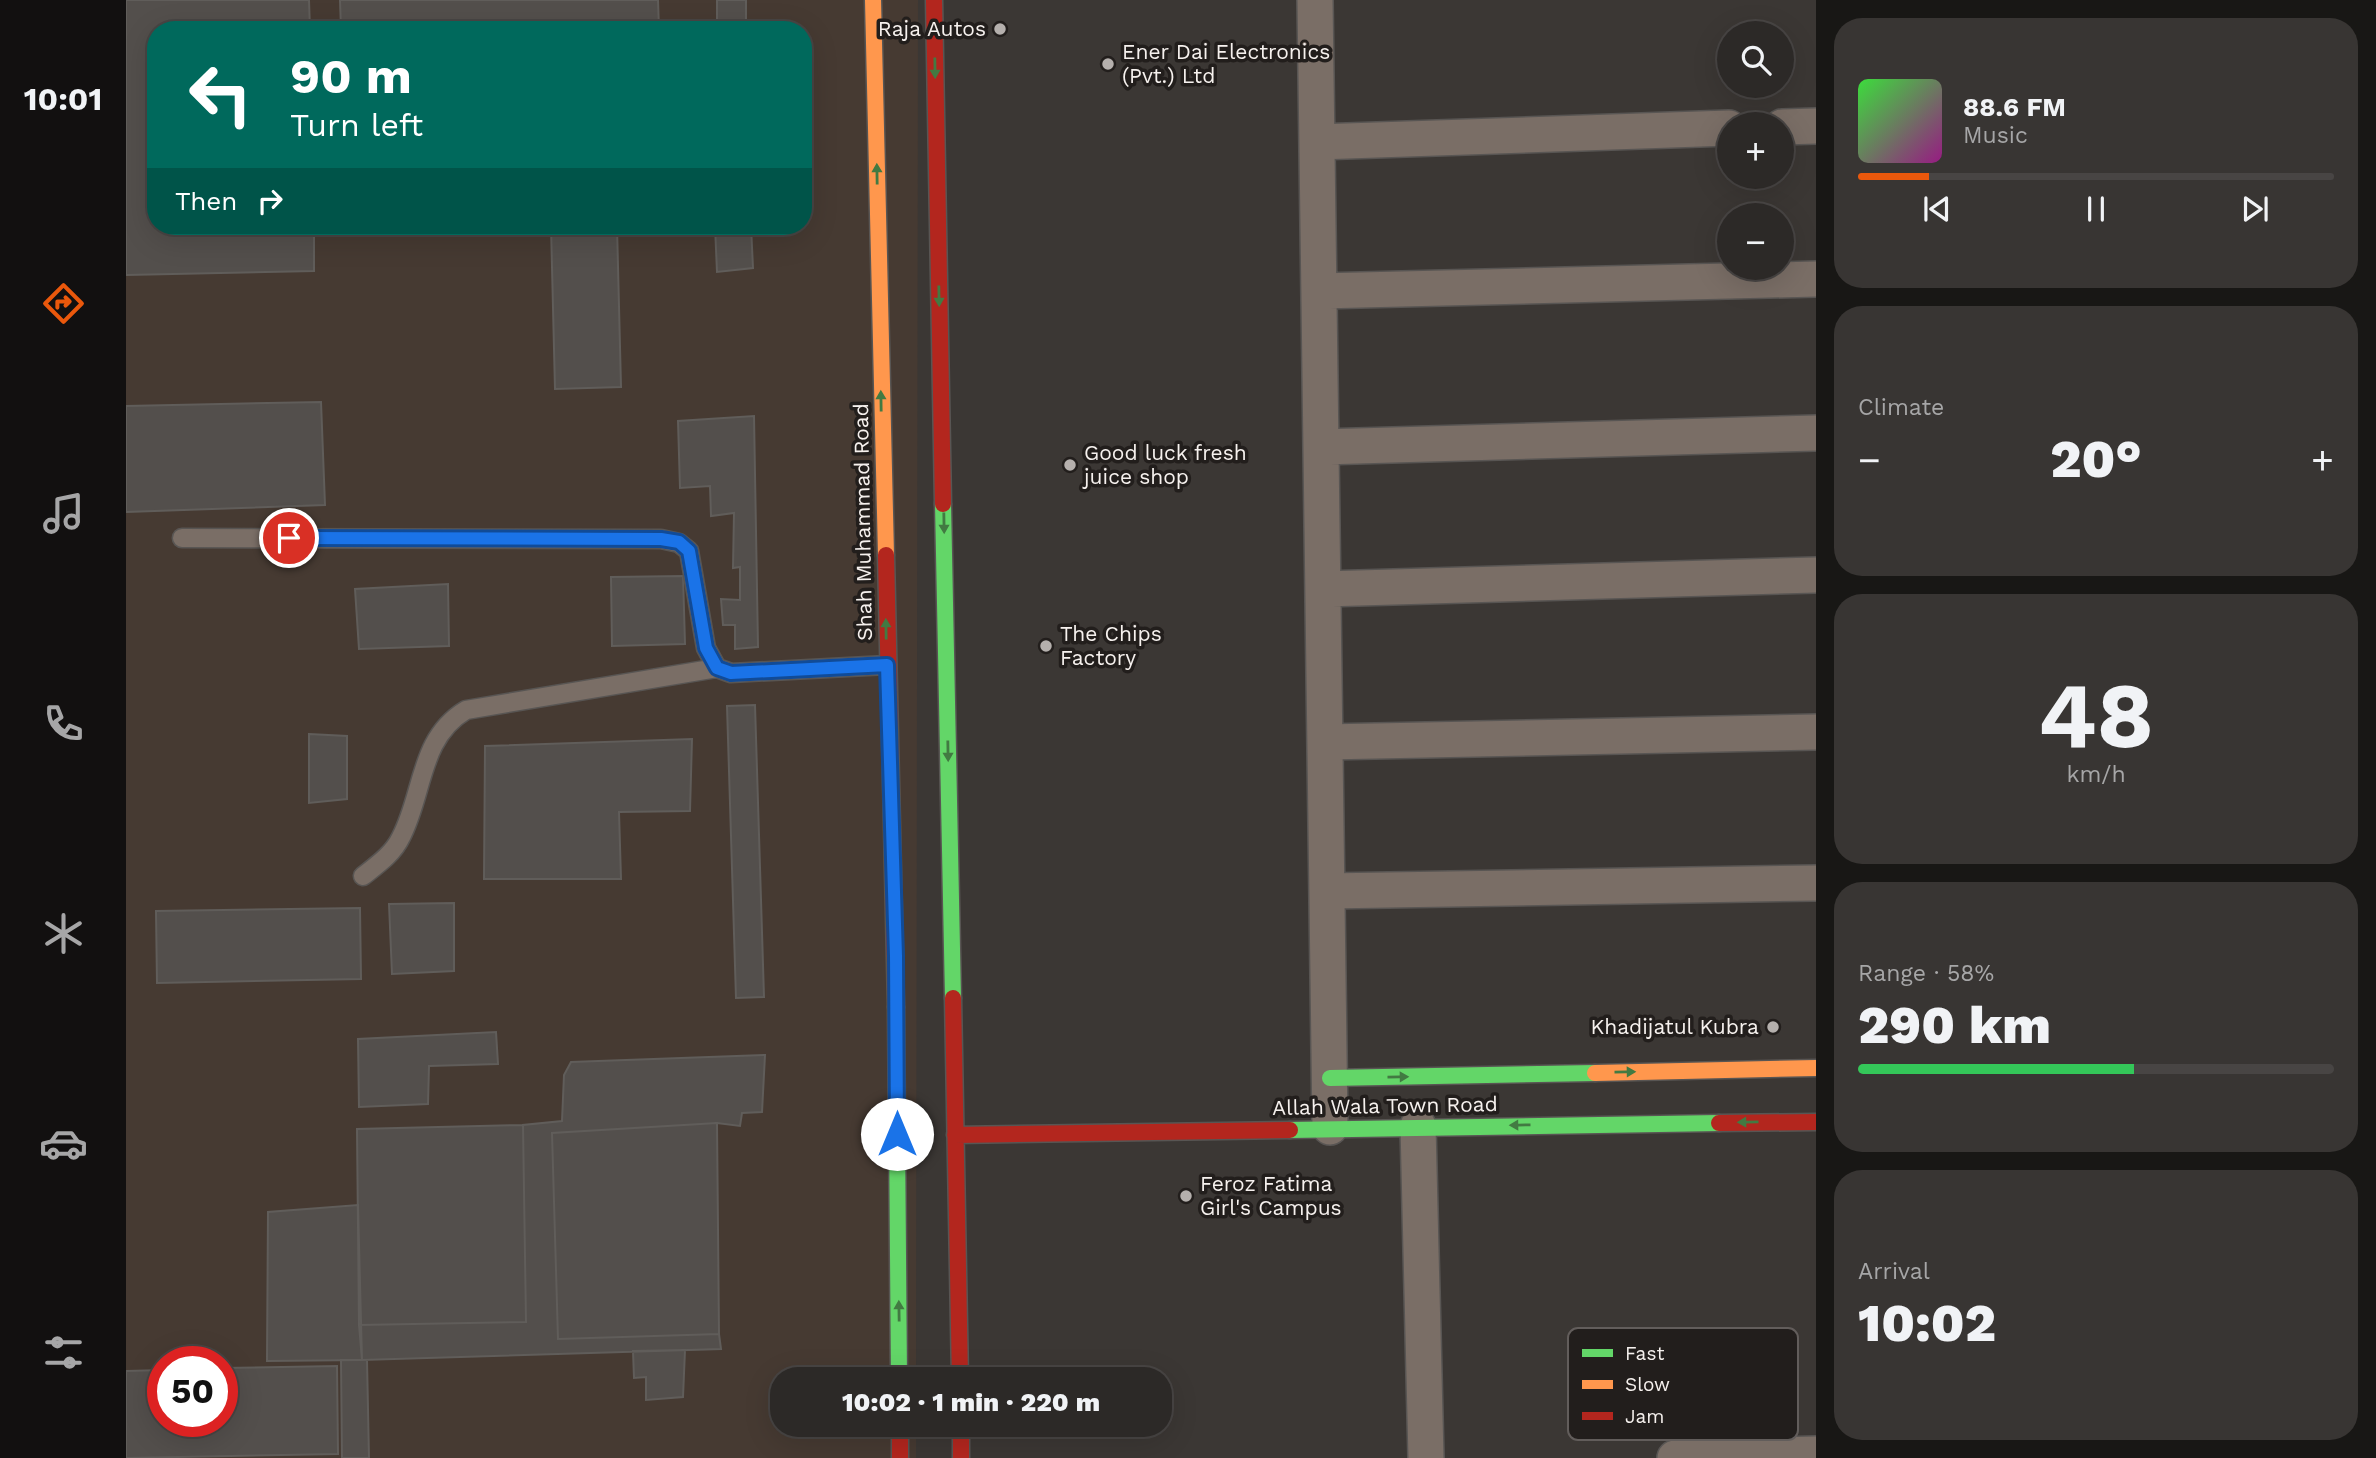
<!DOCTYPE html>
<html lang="en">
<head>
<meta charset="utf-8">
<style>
	:root { --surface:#2c2927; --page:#383533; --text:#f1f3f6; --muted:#a6a6a7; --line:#484544; --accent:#ea580c }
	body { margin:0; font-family:"Work Sans",sans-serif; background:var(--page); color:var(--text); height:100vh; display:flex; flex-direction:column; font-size:26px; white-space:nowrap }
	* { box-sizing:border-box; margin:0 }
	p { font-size:23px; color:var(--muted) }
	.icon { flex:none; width:38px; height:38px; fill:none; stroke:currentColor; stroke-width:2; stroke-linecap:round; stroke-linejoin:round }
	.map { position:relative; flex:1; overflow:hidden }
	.panel { display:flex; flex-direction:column; gap:18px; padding:18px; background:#181715; width:560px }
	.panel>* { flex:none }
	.hud { position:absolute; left:21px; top:21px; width:665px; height:214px; border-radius:28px; box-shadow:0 7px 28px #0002,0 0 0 2px var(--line); background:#00695c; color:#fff; overflow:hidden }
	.controls { position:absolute; left:1591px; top:21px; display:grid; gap:14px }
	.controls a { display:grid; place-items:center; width:77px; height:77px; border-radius:50%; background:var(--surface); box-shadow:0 7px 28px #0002,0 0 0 2px var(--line); font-size:35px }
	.speed { position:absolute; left:21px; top:1346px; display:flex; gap:14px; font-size:35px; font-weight:700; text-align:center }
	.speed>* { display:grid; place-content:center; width:91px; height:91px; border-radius:50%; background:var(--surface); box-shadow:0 7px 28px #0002,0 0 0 2px var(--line); line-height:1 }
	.speed .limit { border:10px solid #d22; background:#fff; color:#111 }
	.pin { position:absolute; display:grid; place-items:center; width:60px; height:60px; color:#fff; margin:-30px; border:4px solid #fff; border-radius:50%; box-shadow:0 2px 7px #0007 }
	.me { position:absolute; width:77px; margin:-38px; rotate:0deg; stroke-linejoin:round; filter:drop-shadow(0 0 5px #0008) }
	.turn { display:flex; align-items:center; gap:24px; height:147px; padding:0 28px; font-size:32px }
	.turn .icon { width:91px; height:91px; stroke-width:2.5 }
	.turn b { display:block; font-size:49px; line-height:60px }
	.then { display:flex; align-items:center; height:66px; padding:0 28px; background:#0003; gap:14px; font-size:26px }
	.big { font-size:52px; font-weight:800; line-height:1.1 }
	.panel .widget { flex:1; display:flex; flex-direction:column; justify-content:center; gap:10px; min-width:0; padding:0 24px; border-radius:28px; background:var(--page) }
	.panel .dial { align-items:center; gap:0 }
	.dial b { font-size:91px; line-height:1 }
	.song { display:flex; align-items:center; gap:21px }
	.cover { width:84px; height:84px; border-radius:10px; background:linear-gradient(135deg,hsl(120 70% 55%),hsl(310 70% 35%)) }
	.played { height:7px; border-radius:4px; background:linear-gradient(90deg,var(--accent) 15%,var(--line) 15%) }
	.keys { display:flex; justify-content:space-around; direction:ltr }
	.heat { display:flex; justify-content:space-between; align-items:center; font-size:38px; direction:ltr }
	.charge { height:10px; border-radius:5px; background:linear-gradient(90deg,#34c759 58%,var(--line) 0) }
	.trip { position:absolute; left:644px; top:1367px; width:402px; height:70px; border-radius:28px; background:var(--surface); box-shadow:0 7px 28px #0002,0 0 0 2px var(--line); font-weight:800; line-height:70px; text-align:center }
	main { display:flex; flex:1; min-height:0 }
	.tabs { display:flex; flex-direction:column; width:126px; justify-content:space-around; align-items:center; background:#121010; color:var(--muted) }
	.tabs .icon { width:49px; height:49px }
	.tabs .selected { color:var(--accent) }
	.tabs b { font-size:32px; color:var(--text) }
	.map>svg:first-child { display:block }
</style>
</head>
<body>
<main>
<nav class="tabs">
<b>10:01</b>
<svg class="icon selected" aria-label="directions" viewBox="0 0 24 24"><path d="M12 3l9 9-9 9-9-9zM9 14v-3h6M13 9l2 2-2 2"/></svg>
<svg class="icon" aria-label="music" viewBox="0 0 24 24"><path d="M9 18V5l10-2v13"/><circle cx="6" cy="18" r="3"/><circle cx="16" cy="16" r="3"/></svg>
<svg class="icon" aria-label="phone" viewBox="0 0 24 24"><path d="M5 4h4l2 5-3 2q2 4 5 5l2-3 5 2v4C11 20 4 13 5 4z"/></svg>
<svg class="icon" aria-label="climate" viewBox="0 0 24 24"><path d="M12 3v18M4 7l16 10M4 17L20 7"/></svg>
<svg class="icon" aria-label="car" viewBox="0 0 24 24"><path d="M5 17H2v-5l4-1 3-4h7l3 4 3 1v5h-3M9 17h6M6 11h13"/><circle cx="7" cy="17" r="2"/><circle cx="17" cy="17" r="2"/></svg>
<svg class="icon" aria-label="filters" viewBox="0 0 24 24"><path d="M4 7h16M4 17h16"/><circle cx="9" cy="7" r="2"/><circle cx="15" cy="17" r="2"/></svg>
</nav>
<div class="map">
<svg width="1690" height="1458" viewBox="0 0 1690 1458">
	<rect width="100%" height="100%" fill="#3b3734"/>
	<!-- built -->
	<path fill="#463a32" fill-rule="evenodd" d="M0,0H792L790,1379H656V1424L790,1425V1458H0ZM30,30H677V226H30ZM37,1362H96V1421H37Z"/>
	<!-- building -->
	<path fill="#534f4c" stroke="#605d5a" stroke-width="2" d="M0,0H183L184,30H30V226H188V271L0,275Z
		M214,0H532L533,30H215Z
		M591,0H620V30H591Z
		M425,226H491L495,387L429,389Z
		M589,226H625L627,268L591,272Z
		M195,402L199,505L0,512V406Z
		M628,416L632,647L609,649V625H597L595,599L614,600V567L607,568L608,513L585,516L584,486L554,488L552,421Z
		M557,576L559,644L486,646L485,577Z
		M322,584L323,646L233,649L229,589Z
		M629,705L638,997L610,998L601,706Z
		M183,734L221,736V799L183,803Z
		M566,739L564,811L493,812L495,879H358L359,746Z
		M328,903V971L266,974L263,904Z
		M234,908L235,979L31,983L30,911Z
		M370,1032L372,1064L303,1066L302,1104L233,1107L232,1039Z
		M639,1055L636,1112L616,1113L614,1126L591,1123L426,1133L432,1339L593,1334L595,1349L236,1360L233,1325L400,1322L397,1125L436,1121L438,1075L445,1062Z
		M591,1123L593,1334L432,1339L426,1133Z
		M397,1125L400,1322L233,1325L231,1129Z
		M232,1205L236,1360L141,1361L142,1212Z
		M559,1350L557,1397L520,1400V1377L508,1378L507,1351Z
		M215,1360H241L243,1458H216Z
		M211,1366L212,1454L0,1458V1371L37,1370V1421H96V1368Z"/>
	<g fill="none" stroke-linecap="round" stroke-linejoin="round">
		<defs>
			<path id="lane" d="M56,538L535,539L553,543L563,551L580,648L591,668L605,673L761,665
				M237,876C251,865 267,854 275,837C298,793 293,738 340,710L591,668"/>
			<path id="street" d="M1189,0L1204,1127
				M1656,127L1690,126
				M1191,142L1603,128
				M1193,291L1690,279
				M1195,447L1690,433
				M1197,589L1690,575
				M1199,742L1690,732
				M1201,891L1690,883
				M1292,1126L1300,1458
				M1549,1458L1690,1454"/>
			<path id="fast" d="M817,504L827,998
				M770,1007L773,1379
				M1204,1078L1469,1073
				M1164,1130L1593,1123"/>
			<path id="slow" d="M747,0L760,555
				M1469,1073L1690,1068"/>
			<path id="jam" d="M808,0L817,504
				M760,555L770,1007
				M827,998L834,1379
				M1593,1123L1690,1122
				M829,1135L1164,1130
				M774,1424V1458
				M835,1424V1458"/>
		</defs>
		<!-- lane casing -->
		<use href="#lane" stroke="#585553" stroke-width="21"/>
		<!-- street casing -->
		<use href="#street" stroke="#585553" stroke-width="38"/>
		<!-- fast casing -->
		<use href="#fast" stroke="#585553" stroke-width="19"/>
		<!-- slow casing -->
		<use href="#slow" stroke="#585553" stroke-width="19"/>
		<!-- jam casing -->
		<use href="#jam" stroke="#585553" stroke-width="19"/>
		<!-- lane -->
		<use href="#lane" stroke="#7a6e66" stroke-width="18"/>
		<!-- street -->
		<use href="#street" stroke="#7a6e66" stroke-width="35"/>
		<!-- fast -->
		<use href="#fast" stroke="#63d668" stroke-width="16"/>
		<!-- slow -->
		<use href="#slow" stroke="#ff974d" stroke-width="16"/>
		<!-- jam -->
		<use href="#jam" stroke="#b3261e" stroke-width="16"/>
	</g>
	<!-- one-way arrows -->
	<defs><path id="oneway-solid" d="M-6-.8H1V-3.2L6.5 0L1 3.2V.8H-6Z" transform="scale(1.75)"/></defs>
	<g fill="#427a42">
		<use href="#oneway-solid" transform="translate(809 68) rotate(89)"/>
		<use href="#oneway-solid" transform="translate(751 174) rotate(-91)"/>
		<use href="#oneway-solid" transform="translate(813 296) rotate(89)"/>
		<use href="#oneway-solid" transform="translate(755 401) rotate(-91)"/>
		<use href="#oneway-solid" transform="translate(818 523) rotate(89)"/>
		<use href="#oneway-solid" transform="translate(760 629) rotate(-91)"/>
		<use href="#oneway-solid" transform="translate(822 751) rotate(89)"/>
		<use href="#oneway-solid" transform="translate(1499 1072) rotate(-1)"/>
		<use href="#oneway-solid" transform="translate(1272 1077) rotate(-1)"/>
		<use href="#oneway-solid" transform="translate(1622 1122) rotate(179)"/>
		<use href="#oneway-solid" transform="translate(1394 1125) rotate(179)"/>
		<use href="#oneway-solid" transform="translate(773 1311) rotate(-91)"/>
	</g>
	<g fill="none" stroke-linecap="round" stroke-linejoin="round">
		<defs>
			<path id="route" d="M163,538L535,539L553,542L563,551L580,648L591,668L605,673L761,665L770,956L771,1134"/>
		</defs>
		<!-- route casing -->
		<use href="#route" stroke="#114b97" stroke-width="18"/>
		<!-- route -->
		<use href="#route" stroke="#1a73e8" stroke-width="12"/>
	</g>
	<!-- markers -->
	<g fill="#b5b0ad" stroke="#221e1c" stroke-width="2.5">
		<circle cx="874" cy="29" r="7"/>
		<circle cx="982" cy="64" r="7"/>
		<circle cx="944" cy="465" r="7"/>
		<circle cx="920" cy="646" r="7"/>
		<circle cx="1647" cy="1027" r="7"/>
		<circle cx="1060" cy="1196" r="7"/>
	</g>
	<g text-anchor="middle" stroke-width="7" stroke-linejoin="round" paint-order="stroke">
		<!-- poi labels -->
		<g font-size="21" fill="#f6f1ee" stroke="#221e1c" text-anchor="start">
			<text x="860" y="36" text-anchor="end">Raja Autos</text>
			<text x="996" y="59">Ener Dai Electronics<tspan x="996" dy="24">(Pvt.) Ltd</tspan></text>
			<text x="958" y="460">Good luck fresh<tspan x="958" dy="24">juice shop</tspan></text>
			<text x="934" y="641">The Chips<tspan x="934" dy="24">Factory</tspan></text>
			<text x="1633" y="1034" text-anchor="end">Khadijatul Kubra</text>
			<text x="1074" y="1191">Feroz Fatima<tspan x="1074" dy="24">Girl's Campus</tspan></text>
		</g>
		<!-- street labels -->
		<g font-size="21" fill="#f6f1ee" stroke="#221e1c">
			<text transform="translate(737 522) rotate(-91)" y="7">Shah Muhammad Road</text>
			<text transform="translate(1259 1106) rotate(-1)" y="7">Allah Wala Town Road</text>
		</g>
	</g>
	<!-- legend -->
	<rect x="1442" y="1328" width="230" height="112" rx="10" fill="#221e1c" stroke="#625d5b" stroke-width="2"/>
	<rect x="1456" y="1349" width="31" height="8" fill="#63d668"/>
	<rect x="1456" y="1380" width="31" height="9" fill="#ff974d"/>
	<rect x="1456" y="1412" width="31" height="8" fill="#b3261e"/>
	<g font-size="19" fill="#f6f1ee">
		<text x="1499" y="1360">Fast</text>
		<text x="1499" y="1391">Slow</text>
		<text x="1499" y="1423">Jam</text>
	</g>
</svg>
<div class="controls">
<a><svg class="icon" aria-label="search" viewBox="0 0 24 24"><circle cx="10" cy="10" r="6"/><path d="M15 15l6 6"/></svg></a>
<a>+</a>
<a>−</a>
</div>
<div class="speed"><div class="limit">50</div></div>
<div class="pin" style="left:163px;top:538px;background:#d93025"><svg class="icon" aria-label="arrive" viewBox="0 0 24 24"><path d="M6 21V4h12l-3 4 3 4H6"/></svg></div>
<svg class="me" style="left:771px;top:1134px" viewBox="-20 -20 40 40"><circle r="19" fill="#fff"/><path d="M0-13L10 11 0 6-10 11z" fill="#1a73e8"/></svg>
<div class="trip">10:02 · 1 min · 220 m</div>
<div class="hud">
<div class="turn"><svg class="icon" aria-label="left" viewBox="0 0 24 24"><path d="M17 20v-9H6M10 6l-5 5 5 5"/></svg><div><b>90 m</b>Turn left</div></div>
<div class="then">Then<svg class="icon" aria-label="right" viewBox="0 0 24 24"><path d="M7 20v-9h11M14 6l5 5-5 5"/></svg></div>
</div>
</div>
<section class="panel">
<div class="widget">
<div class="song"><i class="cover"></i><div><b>88.6 FM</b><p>Music</p></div></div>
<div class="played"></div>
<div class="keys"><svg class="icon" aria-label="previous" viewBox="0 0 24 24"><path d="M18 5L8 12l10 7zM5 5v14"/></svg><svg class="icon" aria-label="pause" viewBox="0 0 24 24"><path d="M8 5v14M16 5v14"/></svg><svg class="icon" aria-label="next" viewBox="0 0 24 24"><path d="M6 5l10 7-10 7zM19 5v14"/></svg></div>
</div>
<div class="widget"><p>Climate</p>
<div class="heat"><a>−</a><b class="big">20°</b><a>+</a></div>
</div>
<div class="widget dial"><b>48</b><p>km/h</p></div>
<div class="widget"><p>Range · 58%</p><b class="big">290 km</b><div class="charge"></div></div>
<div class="widget"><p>Arrival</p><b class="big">10:02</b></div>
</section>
</main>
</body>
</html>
